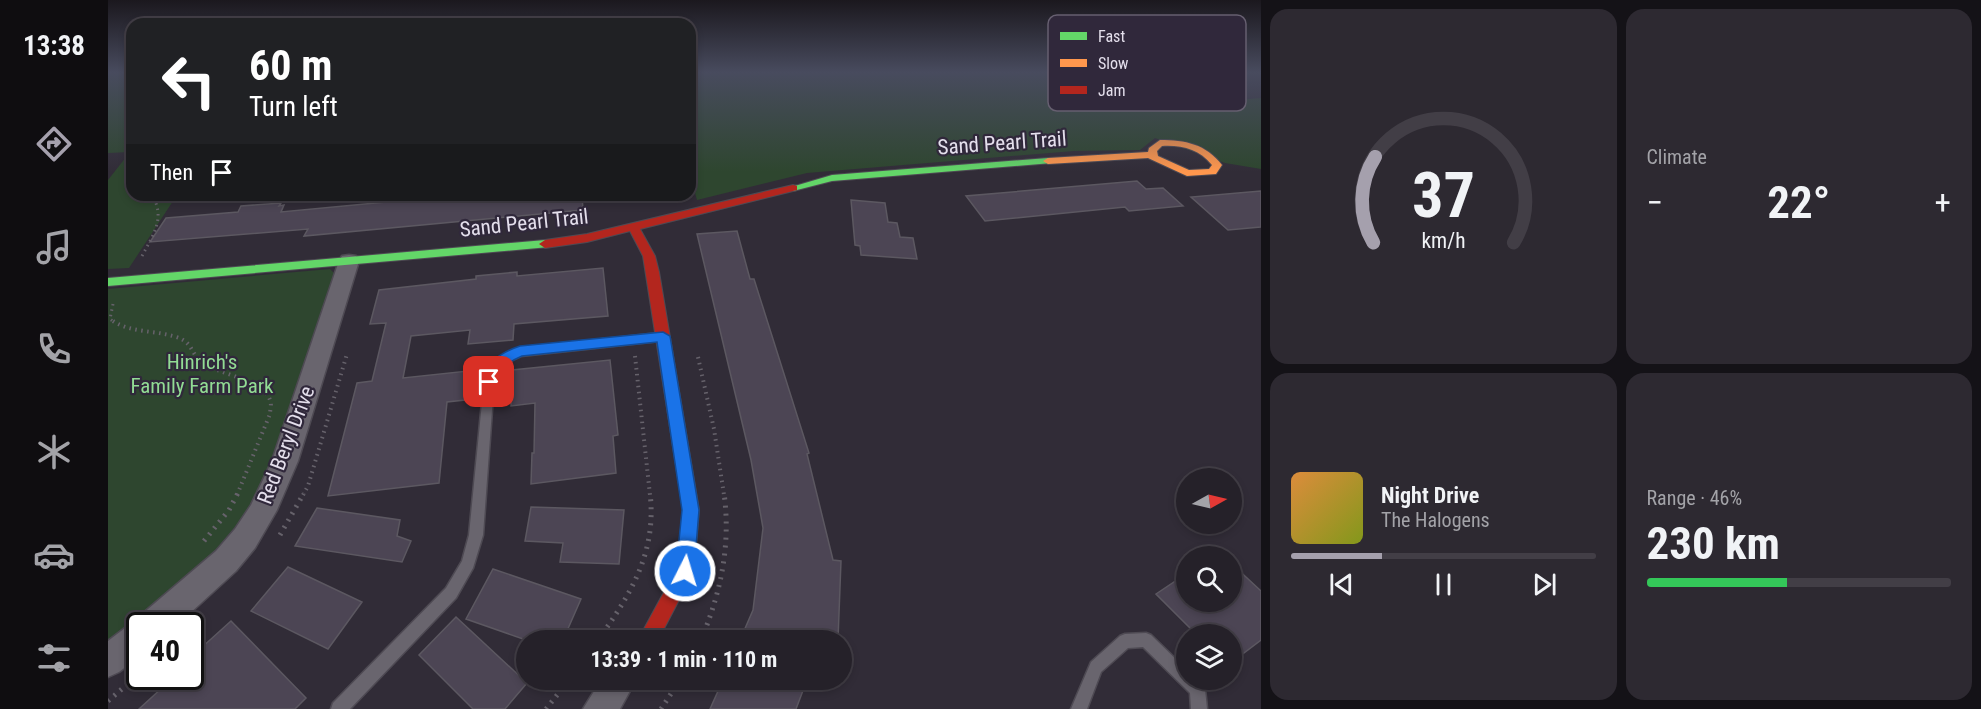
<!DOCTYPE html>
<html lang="en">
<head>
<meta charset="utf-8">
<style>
	:root { --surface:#252129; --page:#2d2931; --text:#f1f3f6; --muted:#a3a3a8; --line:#423e46; --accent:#a5a0ad }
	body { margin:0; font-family:"Roboto Condensed",sans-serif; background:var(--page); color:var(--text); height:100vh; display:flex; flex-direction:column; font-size:22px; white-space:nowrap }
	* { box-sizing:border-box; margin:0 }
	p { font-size:20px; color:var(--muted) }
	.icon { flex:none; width:33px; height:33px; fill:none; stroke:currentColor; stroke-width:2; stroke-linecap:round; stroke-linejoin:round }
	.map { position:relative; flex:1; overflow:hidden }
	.details { display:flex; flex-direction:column; gap:9px; padding:9px; background:#141217; width:720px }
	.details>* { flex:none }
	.hud { position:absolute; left:18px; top:18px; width:570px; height:183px; border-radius:18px; box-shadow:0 3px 9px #0003,0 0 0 2px var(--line); background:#202124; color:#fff; overflow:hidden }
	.needle { width:39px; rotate:82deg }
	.buttons { position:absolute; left:1068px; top:468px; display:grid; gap:12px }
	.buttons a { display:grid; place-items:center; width:66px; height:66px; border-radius:50%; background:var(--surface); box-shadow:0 3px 9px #0003,0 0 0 2px var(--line); font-size:30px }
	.speed { position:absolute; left:18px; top:612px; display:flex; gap:12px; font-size:30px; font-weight:700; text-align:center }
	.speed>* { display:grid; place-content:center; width:78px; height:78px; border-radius:50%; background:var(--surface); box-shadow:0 3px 9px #0003,0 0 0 2px var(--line); line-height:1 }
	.speed .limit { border:3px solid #111; border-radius:9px; background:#fff; color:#111 }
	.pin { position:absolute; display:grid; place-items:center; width:51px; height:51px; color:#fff; margin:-26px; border-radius:12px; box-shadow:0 3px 9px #0006 }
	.me { position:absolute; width:66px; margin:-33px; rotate:5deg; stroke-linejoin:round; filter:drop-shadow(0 0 4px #0008) }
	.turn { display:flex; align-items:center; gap:21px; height:126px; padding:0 24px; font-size:27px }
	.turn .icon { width:78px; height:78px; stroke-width:2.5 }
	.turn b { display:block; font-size:42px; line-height:51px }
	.then { display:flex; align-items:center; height:57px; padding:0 24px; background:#0003; gap:12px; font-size:22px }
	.big { font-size:45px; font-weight:700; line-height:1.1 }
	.details .tile { flex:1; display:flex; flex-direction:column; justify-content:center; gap:9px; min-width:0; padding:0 21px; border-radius:18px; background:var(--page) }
	.details .dial { align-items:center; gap:0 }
	.dial svg { height:156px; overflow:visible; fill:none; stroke:var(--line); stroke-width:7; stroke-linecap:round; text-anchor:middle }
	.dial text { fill:var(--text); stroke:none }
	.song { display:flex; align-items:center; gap:18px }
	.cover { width:72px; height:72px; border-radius:9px; background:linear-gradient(135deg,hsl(30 70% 55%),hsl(70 70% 35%)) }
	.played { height:6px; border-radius:3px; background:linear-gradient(90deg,var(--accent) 30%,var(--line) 30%) }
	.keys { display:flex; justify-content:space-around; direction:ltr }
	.heat { display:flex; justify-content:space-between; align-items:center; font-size:33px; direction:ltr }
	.charge { height:9px; border-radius:4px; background:linear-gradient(90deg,#34c759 46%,var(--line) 0) }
	.details .tiles { flex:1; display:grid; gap:9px; grid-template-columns:repeat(2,1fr) }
	.trip { position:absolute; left:408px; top:630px; width:336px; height:60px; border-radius:30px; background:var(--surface); box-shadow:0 3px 9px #0003,0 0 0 2px var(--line); font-weight:700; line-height:60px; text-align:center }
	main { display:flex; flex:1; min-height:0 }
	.tab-bar { display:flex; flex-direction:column; width:108px; justify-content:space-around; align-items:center; background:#0f0d10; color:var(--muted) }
	.tab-bar .icon { width:42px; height:42px }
	.tab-bar .selected { color:var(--accent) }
	.tab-bar b { font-size:27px; color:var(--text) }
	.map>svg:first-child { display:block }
</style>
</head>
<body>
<main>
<nav class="tab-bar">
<b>13:38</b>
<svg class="icon selected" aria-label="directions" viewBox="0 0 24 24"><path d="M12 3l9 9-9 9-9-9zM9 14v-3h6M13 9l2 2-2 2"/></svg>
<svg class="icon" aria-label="music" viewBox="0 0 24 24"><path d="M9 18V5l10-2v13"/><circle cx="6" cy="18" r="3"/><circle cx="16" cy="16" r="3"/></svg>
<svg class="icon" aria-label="phone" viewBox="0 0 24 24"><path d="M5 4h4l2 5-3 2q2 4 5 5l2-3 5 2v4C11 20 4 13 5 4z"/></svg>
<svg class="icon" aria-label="climate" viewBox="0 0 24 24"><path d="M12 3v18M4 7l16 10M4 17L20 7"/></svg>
<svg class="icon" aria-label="car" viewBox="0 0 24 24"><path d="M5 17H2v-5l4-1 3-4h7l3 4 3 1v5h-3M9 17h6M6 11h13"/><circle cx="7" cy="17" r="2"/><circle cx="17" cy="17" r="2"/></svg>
<svg class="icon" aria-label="filters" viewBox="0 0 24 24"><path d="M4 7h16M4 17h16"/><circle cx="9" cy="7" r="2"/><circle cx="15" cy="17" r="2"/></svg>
</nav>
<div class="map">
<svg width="1153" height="709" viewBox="0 0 1153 709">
	<rect width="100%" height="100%" fill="#312c37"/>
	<!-- green -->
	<path fill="#2e462f" d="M0,73H24V195H69L21,268L0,269V180L22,152L0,153Z
		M582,73H956L1054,106L1153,98V169L1117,163L1047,138L1032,150L966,151L699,173L589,200L582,175Z
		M222,269L228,275L225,283L160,469L139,513L92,568L0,644V289Z"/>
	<!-- building -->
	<path fill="#4c4554" stroke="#5c5861" stroke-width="1.5" d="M1029,181L1038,189L1055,188L1075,206L1021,211L1017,207L877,221L858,196Z
		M1153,191V227L1120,230L1083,197Z
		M311,195H474L475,210L196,236L200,229L42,242L58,218L130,212L133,206L173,203L171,206L176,205L173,212L278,202L280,197Z
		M743,200L777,203L780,222L789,223L792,237L805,238L809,259L753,255L752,246L747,245Z
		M629,231L642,279H646L701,453L699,454L725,560L733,561L730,640H632L645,610L655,528L643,460L589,234Z
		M495,268L500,316L406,324L405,340L360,344L362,330L303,336L295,378L360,371L357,400L339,402L331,483L220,496L249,383L264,381L278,323L262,324L271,290L368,279V276L409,272V276Z
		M502,360L510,435L505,436L508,473L423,484L424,453H426L427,403L403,406L404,370Z
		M423,507L516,510L511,564L452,562L455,543L417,541Z
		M209,508L292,520L289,536L303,541L294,562L187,546Z
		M1124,564L1153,591V640L1124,662V634H1088L1048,594L1078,574V602H1124Z
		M180,567L254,602L220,649L143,611Z
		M385,569L473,599L455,640H418L358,619Z
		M348,617L419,683L397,709H365L311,655Z
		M123,621L198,698L187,709H31L67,676H82V658Z
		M615,680H699L688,709H602Z"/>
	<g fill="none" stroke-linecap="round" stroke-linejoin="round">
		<defs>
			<path id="lane" d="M552,333L557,337L552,341L413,356C400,361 392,368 386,382L375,535L365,568L348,598L242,709H223L225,703L338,588L354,561L361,535L376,382C383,363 393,354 412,348Z
				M1038,633L1043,635L1078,669V680H1090L1094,684L1097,689L1099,709H1083L1082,693L1035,647L1020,648L993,672L979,709H963L983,662L1012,636L1017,634Z"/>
			<path id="street" d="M241,255L248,256L251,261L190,461L169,510L147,548L128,571L68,626H32V656L11,672L0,677V641L21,625L31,621L33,615L108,551L127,529L143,505L164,461L231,261L234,256Z
				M493,680H528L512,709H475Z"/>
			<path id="fast" d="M940,158L944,159V163L724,181L685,191L680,188L724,175Z
				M437,240L441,241V247L0,286V278Z"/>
			<path id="slow" d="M1052,140C1077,140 1098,144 1114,165L1108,174L1079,176L1040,158L940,164L935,161L940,158L1040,152L1041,148ZM1054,146C1074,145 1091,149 1104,165L1101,169L1081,170L1050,156L1049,151Z"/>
			<path id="jam" d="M685,185L689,186V190L532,229L547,256L551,272L591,510L586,571L583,577L550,640H530L568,570L575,510L535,256L522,231L479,242L437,248L431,244L437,240L479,234Z"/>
		</defs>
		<!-- lane casing -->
		<use href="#lane" stroke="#4e4a53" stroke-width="3"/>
		<!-- street casing -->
		<use href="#street" stroke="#4e4a53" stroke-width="3"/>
		<!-- fast casing -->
		<use href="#fast" stroke="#4e4a53" stroke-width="2"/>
		<!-- slow casing -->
		<use href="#slow" stroke="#4e4a53" stroke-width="2"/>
		<!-- jam casing -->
		<use href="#jam" stroke="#4e4a53" stroke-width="2"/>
		<!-- path-far3 -->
		<path stroke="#66626b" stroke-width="2" stroke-dasharray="1 3" stroke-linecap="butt" d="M24,164V167"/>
		<!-- path-far2 -->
		<path stroke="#66626b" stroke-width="3" stroke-dasharray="1.5 4" stroke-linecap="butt" d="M34,256C45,235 58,218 44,195
			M5,304L2,319L7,323"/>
		<!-- path-far1 -->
		<path stroke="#66626b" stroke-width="4" stroke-dasharray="1.5 4.5" stroke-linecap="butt" d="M5,321C23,333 47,330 68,337C85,342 82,353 94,362C110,375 155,379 162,400C164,404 162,410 162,414L129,495
			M527,356L542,495
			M590,357L606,429L616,495
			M195,495L200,486L239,354"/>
		<!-- path -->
		<path stroke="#66626b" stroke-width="5" stroke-dasharray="2 6" stroke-linecap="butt" d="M172,535L196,493
			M96,541L121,510L130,493
			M490,640C523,594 549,552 542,493
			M593,640C613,592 623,545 616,493
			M0,701L22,682
			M438,709L461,680
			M553,709L572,680"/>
		<!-- lane -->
		<use href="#lane" fill="#69656e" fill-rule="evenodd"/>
		<!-- street -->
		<use href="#street" fill="#69656e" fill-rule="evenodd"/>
		<!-- fast -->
		<use href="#fast" fill="#63d668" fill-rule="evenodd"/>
		<!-- slow -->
		<use href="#slow" fill="#ff974d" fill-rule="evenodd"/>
		<!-- jam -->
		<use href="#jam" fill="#b3261e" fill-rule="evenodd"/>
	</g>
	<!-- sky -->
	<linearGradient id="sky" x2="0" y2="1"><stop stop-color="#1b181e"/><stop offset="0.42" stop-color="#484b5e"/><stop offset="1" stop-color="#484b5e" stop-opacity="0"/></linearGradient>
	<rect width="1153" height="172" fill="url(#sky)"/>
	<!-- route -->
	<path fill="#1a73e8" stroke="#114b97" stroke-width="1.5" d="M555,332L562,336L591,510L586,571L584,577L577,579L571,577L568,571L574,510L549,342L414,356C397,363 393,370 386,386H376L374,382C381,361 391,353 412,346Z"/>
	<g text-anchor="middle" stroke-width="4.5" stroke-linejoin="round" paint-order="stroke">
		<!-- street labels -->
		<g font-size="21" fill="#e4dfec" stroke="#30283b">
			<text transform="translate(894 143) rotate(-4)" y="7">Sand Pearl Trail</text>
			<text transform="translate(416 223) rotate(-6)" y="7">Sand Pearl Trail</text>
			<text transform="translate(178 445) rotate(-69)" y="7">Red Beryl Drive</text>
		</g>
		<!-- park labels -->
		<g font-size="21" fill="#92dc94" stroke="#30283b">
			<text x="94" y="369">Hinrich's<tspan x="94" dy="24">Family Farm Park</tspan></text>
		</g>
	</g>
	<!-- legend -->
	<rect x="940" y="15" width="198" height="96" rx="9" fill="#30283b" stroke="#665f70" stroke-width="1.5"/>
	<rect x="952" y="32" width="27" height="8" fill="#63d668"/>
	<rect x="952" y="59" width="27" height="8" fill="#ff974d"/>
	<rect x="952" y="86" width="27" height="8" fill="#b3261e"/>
	<g font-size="16" fill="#e4dfec">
		<text x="990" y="42">Fast</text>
		<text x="990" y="69">Slow</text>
		<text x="990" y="96">Jam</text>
	</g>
</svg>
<div class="buttons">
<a><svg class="needle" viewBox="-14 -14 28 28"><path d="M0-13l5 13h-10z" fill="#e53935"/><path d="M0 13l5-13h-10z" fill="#a3a3a8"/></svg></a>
<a><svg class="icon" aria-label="search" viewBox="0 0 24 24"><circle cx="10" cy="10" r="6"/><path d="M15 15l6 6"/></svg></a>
<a><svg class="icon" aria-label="layers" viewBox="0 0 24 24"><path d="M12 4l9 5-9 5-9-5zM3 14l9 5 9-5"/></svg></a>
</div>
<div class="speed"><div class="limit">40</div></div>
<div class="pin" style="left:381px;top:382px;background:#d93025"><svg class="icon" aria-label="arrive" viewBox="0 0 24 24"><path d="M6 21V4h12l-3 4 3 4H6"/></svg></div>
<svg class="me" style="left:577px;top:571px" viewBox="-20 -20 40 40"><circle r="17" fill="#1a73e8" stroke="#fff" stroke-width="3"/><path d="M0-11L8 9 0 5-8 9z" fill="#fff"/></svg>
<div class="trip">13:39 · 1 min · 110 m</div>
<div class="hud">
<div class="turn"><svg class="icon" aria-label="left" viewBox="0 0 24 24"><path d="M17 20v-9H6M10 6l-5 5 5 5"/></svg><div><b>60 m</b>Turn left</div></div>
<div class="then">Then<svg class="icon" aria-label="arrive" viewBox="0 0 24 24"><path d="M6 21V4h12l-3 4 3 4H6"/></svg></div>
</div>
</div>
<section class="details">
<div class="tiles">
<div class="tile dial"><svg viewBox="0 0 100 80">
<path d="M14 69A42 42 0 1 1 86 69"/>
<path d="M14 69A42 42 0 0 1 15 25" stroke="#a5a0ad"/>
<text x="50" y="56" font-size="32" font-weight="700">37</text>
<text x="50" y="72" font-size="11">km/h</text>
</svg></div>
<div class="tile"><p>Climate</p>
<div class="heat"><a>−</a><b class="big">22°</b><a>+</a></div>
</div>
<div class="tile">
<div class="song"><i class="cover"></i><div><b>Night Drive</b><p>The Halogens</p></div></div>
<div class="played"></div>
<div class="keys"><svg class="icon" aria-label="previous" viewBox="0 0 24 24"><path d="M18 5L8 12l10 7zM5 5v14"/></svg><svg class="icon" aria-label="pause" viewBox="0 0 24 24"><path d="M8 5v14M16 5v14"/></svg><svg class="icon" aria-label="next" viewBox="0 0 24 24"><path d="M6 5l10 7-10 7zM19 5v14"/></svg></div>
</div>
<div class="tile"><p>Range · 46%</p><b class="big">230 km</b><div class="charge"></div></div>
</div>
</section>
</main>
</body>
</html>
